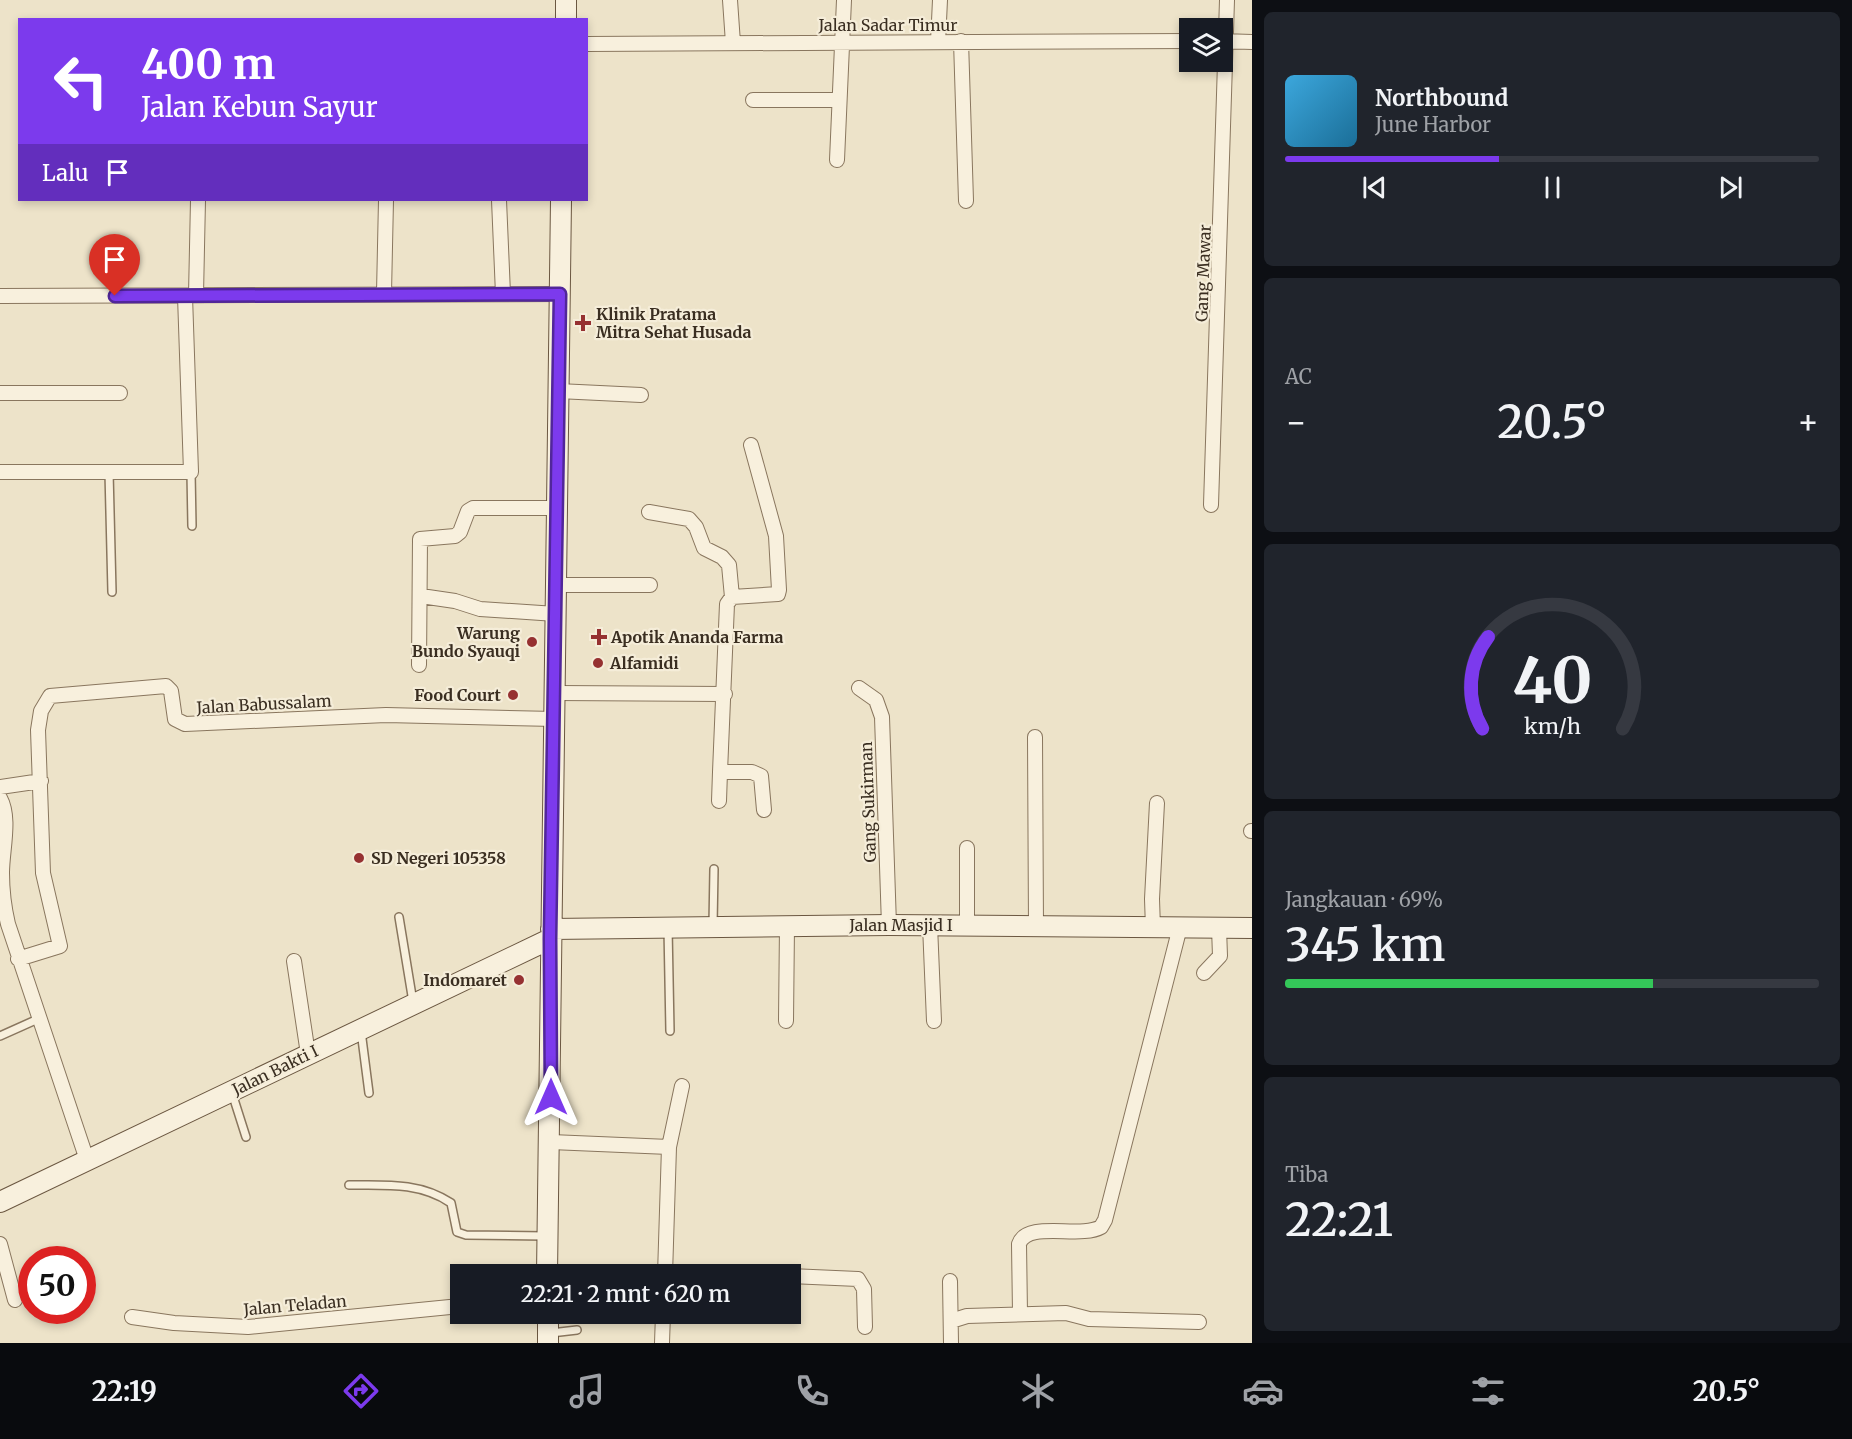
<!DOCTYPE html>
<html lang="id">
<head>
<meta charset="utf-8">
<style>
	:root { --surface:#171b24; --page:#20242c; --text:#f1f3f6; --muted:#9ea1a6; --line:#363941; --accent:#7c3aed }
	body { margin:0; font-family:Merriweather,serif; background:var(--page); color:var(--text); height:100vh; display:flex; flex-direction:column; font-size:22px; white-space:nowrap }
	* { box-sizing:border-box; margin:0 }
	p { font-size:20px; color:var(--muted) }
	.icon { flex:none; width:33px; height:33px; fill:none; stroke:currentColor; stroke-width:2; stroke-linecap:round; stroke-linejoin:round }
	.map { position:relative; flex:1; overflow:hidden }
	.sheet { display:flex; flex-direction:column; gap:12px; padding:12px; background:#0d0f14; width:600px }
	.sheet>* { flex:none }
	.hud { position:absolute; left:18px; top:18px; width:570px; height:183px; border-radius:0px; box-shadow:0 3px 9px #0003; background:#7c3aed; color:#fff; overflow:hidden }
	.tools { position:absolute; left:1179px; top:18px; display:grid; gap:12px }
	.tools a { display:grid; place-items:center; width:54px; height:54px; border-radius:0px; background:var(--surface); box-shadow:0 3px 9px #0003; font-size:30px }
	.speed { position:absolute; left:18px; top:1246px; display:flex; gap:12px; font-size:30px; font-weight:700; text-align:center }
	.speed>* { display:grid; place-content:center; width:78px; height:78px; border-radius:50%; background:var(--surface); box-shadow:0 3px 9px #0003; line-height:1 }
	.speed .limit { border:9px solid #d22; background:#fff; color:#111 }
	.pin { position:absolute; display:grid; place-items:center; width:51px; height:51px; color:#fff; margin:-62px -26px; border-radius:50% 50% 50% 0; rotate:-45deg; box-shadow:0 0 6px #0007 }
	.pin .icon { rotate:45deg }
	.me { position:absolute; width:66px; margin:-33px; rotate:0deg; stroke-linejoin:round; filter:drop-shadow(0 0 4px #0008) }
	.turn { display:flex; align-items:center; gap:21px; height:126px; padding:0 24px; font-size:27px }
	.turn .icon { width:78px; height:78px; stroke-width:2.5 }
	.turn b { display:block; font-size:42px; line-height:51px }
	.then { display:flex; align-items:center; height:57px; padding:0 24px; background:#0003; gap:12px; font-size:22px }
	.big { font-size:45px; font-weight:600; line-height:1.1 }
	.sheet .widget { flex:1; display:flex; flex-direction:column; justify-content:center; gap:9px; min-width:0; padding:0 21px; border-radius:9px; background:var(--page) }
	.sheet .dial { align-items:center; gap:0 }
	.dial svg { height:156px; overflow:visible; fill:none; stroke:var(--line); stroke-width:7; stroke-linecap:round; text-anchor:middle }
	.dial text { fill:var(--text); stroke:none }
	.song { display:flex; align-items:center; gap:18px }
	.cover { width:72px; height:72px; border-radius:9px; background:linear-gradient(135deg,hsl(200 70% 55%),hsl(200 70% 35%)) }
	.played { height:6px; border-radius:3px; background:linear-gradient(90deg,var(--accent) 40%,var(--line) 40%) }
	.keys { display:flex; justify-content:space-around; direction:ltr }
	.heat { display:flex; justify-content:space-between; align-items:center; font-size:33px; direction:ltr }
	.charge { height:9px; border-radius:4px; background:linear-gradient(90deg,#34c759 69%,var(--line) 0) }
	.trip { position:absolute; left:450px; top:1264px; width:351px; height:60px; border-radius:0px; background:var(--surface); box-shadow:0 3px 9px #0003; font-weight:600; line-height:60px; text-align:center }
	.tab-bar { display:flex; height:96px; justify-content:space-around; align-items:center; background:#090b0e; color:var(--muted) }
	.tab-bar .icon { width:42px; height:42px }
	.tab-bar .current { color:var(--accent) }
	.tab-bar b { font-size:27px; color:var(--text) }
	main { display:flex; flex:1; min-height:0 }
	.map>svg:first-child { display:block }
</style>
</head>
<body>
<main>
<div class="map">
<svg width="1252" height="1343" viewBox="0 0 1252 1343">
	<rect width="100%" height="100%" fill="#ede3c9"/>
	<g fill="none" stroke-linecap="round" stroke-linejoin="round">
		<defs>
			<path id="service" d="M109,472L112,592
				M191,472L192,526
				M399,917L413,1002
				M713,925L714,869
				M668,928L670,1031
				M361,1031L369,1093
				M0,1036L38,1019
				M232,1093L246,1137
				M349,1185C385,1185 420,1182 451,1203L457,1232L466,1235L545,1236
				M551,1333L577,1330"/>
			<path id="minor" d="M730,0L733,43
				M961,41L966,201
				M1222,41L1252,42
				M938,42L940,0
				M586,44L1190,41
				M753,100H839
				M837,160L844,0
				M499,200L503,294
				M384,293L386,200
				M196,295L198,200
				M0,296L560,294
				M558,391L641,395
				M0,393H120
				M751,445L776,536L779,590L778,594L732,597L727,604L720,772H752L761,776L764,810
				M0,472H191L185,296
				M1211,505L1227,0
				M649,512L689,519L696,527L704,548L722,557L729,565L732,597
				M556,585H650
				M421,596L455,601L480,609L556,614
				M419,665L420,539L455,536L460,532L468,511L473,508H557
				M859,688L876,700L882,717L889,925
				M556,693L725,694
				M1035,737L1036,926
				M0,787L41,781
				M0,798C11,818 2,850 2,873C2,890 4,907 8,924L87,1160
				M719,801L720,772
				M1251,831H1252
				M930,925L934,1021
				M967,925V848
				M1153,928L1152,899L1157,803
				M18,959L60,946L43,873L38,730L41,711L50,696L166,686L171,691L175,719L185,724L386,715L555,719
				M294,961L308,1054
				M1204,973L1220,956L1219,928
				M786,1021L787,926
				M551,1142L669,1147L665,1275
				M669,1147L682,1086
				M0,1244L15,1300
				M790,1276L858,1279L864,1289L865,1327
				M950,1281L951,1343
				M1020,1313L1019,1244C1027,1220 1080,1239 1101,1227L1105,1220L1180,927
				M132,1317L174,1323L248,1327L460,1306
				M951,1321L967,1316L1066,1313L1089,1319L1199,1322
				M662,1343L663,1314"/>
			<path id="secondary" d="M566,20V0
				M551,929L889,925L1252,928
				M0,1202L550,939
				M547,1275L561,200
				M548,1314V1343"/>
		</defs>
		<!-- service casing -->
		<use href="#service" stroke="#89765e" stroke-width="10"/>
		<!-- minor casing -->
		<use href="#minor" stroke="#89765e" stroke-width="16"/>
		<!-- secondary casing -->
		<use href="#secondary" stroke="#6b5741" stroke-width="22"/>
		<!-- service -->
		<use href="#service" stroke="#f8f0dd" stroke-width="7"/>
		<!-- minor -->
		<use href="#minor" stroke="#f8f0dd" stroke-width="14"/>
		<!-- secondary -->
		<use href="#secondary" stroke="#f8f0dd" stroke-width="20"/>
	</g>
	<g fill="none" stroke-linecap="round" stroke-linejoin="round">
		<defs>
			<path id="route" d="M115,296L560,294L550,939L551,1097"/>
		</defs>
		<!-- route casing -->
		<use href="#route" stroke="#51269a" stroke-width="15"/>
		<!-- route -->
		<use href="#route" stroke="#7c3aed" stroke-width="10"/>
	</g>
	<!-- markers -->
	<g fill="#963131" stroke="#f5edd9" stroke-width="2">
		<path d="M580 314h6v6h6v6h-6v6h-6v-6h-6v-6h6z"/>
		<path d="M596 628h6v6h6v6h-6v6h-6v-6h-6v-6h6z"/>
		<circle cx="532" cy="642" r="6"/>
		<circle cx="598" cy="663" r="6"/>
		<circle cx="513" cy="695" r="6"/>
		<circle cx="359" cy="858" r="6"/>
		<circle cx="519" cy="980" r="6"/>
	</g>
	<g text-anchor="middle" stroke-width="4.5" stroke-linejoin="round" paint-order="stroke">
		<!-- street labels -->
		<g font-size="16" fill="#3a2e21" stroke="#f5edd9">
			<text x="888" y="31">Jalan Sadar Timur</text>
			<text transform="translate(1203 273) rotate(-88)" y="6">Gang Mawar</text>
			<text transform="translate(264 704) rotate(-3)" y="6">Jalan Babussalam</text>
			<text transform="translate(868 802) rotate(-92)" y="6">Gang Sukirman</text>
			<text x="901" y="931">Jalan Masjid I</text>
			<text transform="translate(275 1070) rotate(-26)" y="6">Jalan Bakti I</text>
			<text transform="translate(295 1305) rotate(-5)" y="6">Jalan Teladan</text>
		</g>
		<!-- poi labels -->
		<g font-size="16" font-weight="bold" fill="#3a2e21" stroke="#f5edd9" text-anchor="start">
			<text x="596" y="320">Klinik Pratama<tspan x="596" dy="18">Mitra Sehat Husada</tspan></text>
			<text x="520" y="639" text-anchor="end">Warung<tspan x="520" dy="18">Bundo Syauqi</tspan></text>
			<text x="611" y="643">Apotik Ananda Farma</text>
			<text x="610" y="669">Alfamidi</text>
			<text x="501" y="701" text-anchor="end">Food Court</text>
			<text x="371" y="864">SD Negeri 105358</text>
			<text x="507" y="986" text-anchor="end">Indomaret</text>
		</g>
	</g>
</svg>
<div class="tools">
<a><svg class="icon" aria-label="layers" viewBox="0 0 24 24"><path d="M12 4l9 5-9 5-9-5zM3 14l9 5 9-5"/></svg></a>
</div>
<div class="speed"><div class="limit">50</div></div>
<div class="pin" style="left:115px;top:296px;background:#d93025"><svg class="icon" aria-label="arrive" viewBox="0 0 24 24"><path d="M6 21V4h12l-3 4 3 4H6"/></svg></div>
<svg class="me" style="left:551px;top:1097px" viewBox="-20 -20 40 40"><path d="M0-17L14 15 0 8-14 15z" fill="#7c3aed" stroke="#fff" stroke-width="4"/></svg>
<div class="trip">22:21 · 2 mnt · 620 m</div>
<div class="hud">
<div class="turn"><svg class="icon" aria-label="left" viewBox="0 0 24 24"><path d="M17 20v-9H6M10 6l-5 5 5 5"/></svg><div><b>400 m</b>Jalan Kebun Sayur</div></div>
<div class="then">Lalu<svg class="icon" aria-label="arrive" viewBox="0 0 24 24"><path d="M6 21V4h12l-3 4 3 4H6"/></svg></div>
</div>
</div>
<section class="sheet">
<div class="widget">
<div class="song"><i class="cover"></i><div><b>Northbound</b><p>June Harbor</p></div></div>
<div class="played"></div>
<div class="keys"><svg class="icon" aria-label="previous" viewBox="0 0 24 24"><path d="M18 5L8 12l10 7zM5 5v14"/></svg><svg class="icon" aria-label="pause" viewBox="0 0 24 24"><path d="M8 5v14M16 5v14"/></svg><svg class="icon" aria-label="next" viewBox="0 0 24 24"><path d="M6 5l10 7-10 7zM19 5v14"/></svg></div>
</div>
<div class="widget"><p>AC</p>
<div class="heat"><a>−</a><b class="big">20.5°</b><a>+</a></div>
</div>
<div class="widget dial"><svg viewBox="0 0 100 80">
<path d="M14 69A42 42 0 1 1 86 69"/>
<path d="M14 69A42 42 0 0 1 17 22" stroke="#7c3aed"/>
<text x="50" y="56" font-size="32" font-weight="700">40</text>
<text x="50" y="72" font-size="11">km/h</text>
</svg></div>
<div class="widget"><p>Jangkauan · 69%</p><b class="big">345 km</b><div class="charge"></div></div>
<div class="widget"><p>Tiba</p><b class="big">22:21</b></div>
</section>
</main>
<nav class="tab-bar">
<b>22:19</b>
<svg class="icon current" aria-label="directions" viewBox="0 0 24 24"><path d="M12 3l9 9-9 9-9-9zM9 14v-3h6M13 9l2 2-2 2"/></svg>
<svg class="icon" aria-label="music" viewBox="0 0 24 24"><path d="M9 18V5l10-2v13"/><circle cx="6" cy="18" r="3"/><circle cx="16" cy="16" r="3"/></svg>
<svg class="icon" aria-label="phone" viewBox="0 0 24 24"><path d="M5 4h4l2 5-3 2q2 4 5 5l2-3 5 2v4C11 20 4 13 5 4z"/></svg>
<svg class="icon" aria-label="climate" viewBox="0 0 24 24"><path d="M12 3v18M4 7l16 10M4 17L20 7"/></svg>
<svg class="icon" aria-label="car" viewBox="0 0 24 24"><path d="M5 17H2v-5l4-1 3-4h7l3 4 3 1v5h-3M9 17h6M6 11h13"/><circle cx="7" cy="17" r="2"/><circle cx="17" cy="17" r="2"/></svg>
<svg class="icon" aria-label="filters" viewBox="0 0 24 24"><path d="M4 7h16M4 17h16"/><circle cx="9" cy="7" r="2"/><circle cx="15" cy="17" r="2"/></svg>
<b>20.5°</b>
</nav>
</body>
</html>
